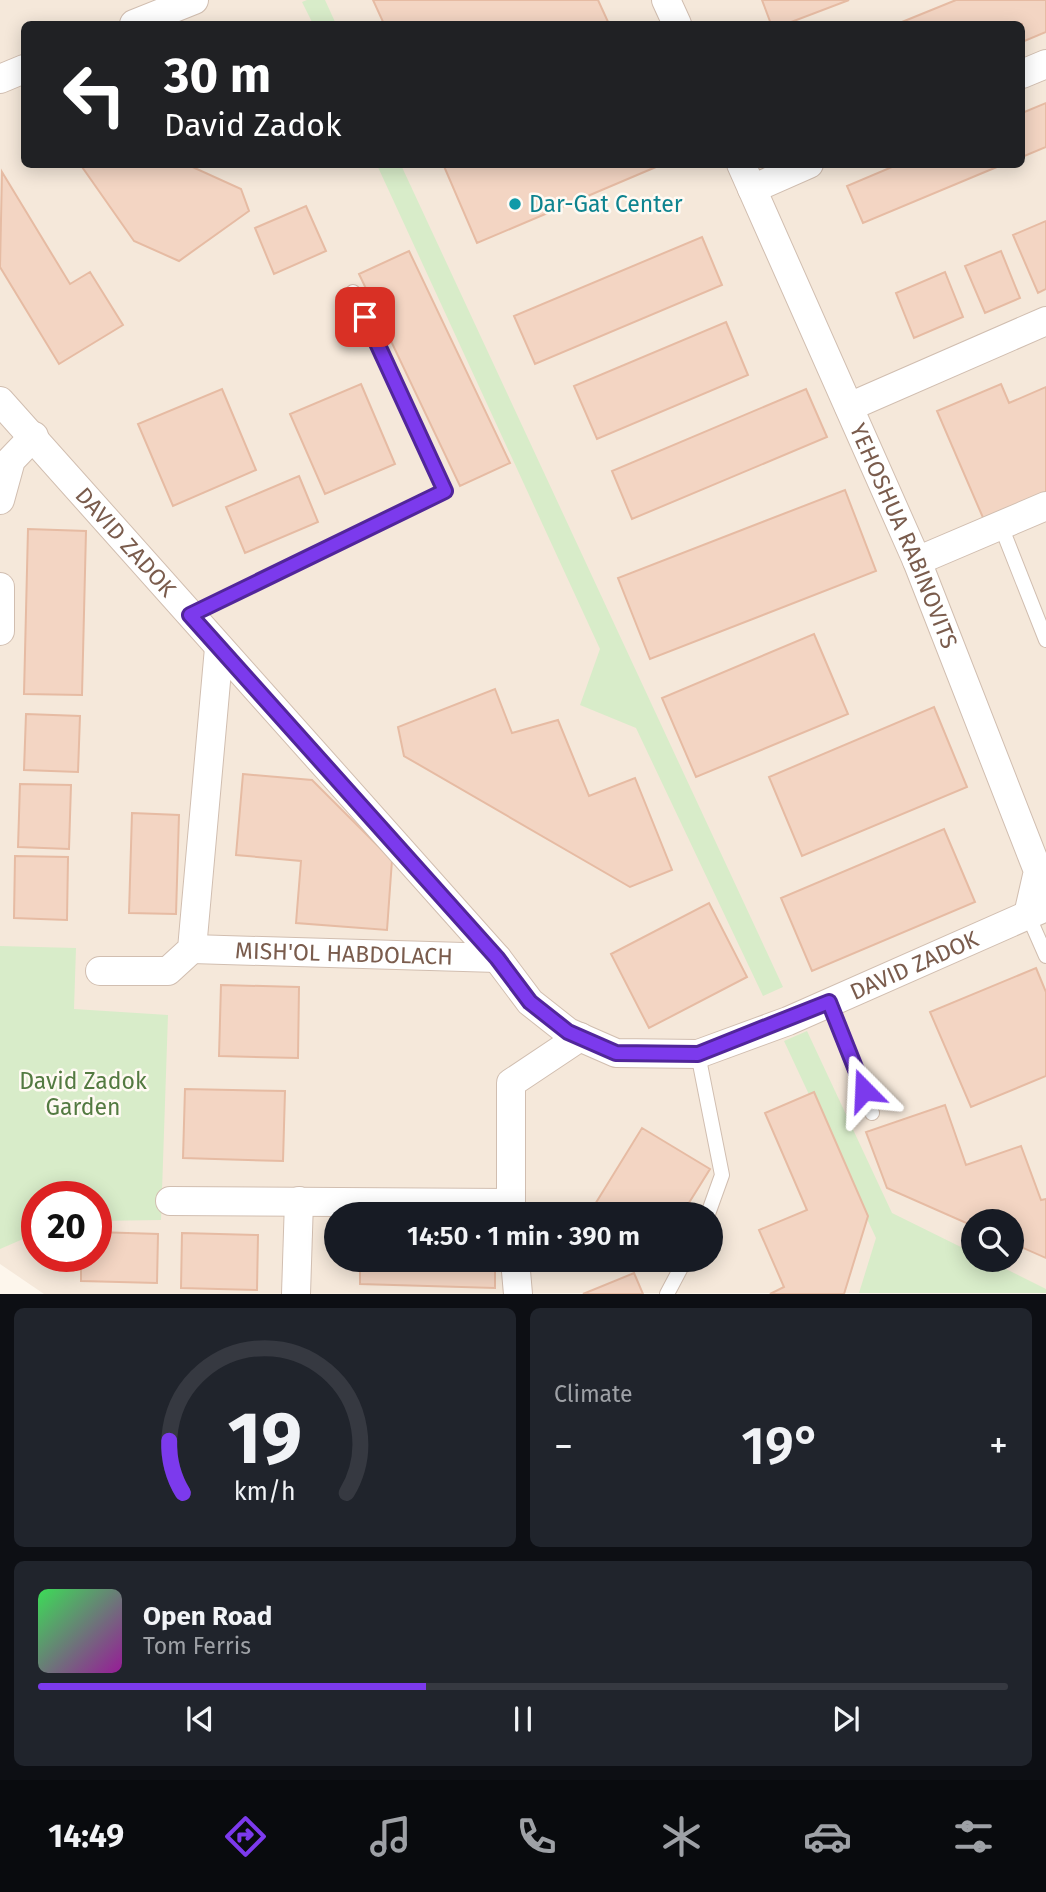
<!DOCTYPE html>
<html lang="en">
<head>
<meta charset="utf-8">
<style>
	:root { --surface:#171b24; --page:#20242c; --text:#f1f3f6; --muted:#9ea1a6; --line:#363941; --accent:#7c3aed }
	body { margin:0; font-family:"Fira Sans",sans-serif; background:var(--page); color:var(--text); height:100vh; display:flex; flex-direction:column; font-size:26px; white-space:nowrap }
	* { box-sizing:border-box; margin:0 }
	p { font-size:23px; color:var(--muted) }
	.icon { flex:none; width:38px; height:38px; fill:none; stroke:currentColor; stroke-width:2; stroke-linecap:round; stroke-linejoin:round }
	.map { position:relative; height:1294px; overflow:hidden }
	.side { display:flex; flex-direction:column; gap:14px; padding:14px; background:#0d0f14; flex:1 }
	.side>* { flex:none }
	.guide { position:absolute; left:21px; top:21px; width:1004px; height:147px; border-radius:10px; box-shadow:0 4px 18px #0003; background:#202124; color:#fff; overflow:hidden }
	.tools { position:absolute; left:961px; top:1209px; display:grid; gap:14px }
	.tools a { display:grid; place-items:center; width:63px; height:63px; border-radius:50%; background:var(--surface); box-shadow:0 4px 18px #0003; font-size:35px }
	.speed { position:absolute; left:21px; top:1181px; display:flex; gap:14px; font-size:35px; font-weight:700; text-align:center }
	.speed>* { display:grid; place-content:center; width:91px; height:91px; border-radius:50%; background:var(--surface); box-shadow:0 4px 18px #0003; line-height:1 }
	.speed .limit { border:10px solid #d22; background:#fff; color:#111 }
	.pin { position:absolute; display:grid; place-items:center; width:60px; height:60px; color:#fff; margin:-30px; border-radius:14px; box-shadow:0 4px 10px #0006 }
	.me { position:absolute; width:77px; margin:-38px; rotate:339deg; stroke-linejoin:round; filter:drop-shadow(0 0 5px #0008) }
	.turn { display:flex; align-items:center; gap:24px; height:147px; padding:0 28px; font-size:32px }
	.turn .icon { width:91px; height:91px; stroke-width:2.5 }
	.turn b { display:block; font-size:49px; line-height:60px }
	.big { font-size:52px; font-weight:600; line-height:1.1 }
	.side .widget { flex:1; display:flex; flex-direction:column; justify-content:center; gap:10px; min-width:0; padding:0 24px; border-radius:10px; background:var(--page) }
	.side .dial { align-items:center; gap:0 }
	.dial svg { height:182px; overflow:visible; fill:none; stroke:var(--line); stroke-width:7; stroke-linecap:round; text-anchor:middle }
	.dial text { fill:var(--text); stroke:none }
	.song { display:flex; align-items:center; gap:21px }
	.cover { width:84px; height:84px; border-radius:10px; background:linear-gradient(135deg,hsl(130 70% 55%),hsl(300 70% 35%)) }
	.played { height:7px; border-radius:4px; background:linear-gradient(90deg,var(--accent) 40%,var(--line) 40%) }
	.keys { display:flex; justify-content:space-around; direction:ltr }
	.heat { display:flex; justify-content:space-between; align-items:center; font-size:38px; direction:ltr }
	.side .tiles { flex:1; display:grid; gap:14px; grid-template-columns:1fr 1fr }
	.widget:last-child { grid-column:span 2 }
	.trip { position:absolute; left:324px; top:1202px; width:399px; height:70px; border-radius:35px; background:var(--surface); box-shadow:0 4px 18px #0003; font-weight:600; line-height:70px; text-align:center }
	.dock { display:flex; height:112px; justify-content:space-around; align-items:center; background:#090b0e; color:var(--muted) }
	.dock .icon { width:49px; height:49px }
	.dock .active { color:var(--accent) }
	.dock b { font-size:32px; color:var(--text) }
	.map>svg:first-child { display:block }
</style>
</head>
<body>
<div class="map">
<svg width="1046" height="1294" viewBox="0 0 1046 1294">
	<rect width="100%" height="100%" fill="#fdf6ec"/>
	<!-- residential -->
	<path fill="#f5e8da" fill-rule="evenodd" d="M0,0H1046V1293L44,1294L0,1264ZM24,24H1022V164H24ZM37,1197H96V1256H37ZM336,1214H710V1260H336ZM973,1222H1012V1260H973Z"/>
	<!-- green -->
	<path fill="#d8ecc9" d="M307,0H325L336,24H313L302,2Z
		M377,165H401L783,987L763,996L636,728L580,705L600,649Z
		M0,946L76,948L74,1009L168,1015L161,1220L96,1221V1197H37V1233L0,1249Z
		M807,1031L892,1213L973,1253V1260H988L1046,1289V1293H859L876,1238L784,1041Z"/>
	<!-- building -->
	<path fill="#f3d5c3" stroke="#e6bba3" stroke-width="2" d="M373,0H598L609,24H384Z
		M762,0H849L786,24H771Z
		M956,0H1046V32L1022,42V24H897Z
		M1046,103V147L1022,157V113Z
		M80,164H186L241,189L249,211L179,261L134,241Z
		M443,164H663L477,243Z
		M899,164H1004L863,223L847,186Z
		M2,172L70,284L90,272L123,325L59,364L0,267Z
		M306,206L326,251L274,274L255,228Z
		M1046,221V289L1038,293L1013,235Z
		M702,237L722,285L535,364L514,316Z
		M409,251L510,463L460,486L359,274Z
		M1001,251L1020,298L985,313L965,266Z
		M945,272L963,317L914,338L896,293Z
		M726,322L748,375L597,439L574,386Z
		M361,384L395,464L325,494L290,414Z
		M1001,384L1009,403L1046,387V494L984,520L937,411Z
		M222,389L256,470L173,506L138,424Z
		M806,389L827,437L632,519L612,471Z
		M299,476L318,522L245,553L226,507Z
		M845,490L876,571L650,659L618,578Z
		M28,529L86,531L82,695L24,694Z
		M814,634L848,714L696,777L662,698Z
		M495,689L512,733L558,720L589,796L635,778L672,870L630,887L404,756L398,727Z
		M934,707L967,787L802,856L769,777Z
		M26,714L80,716L78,772L24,770Z
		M243,774L312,780L392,860L387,930L296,923L301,861L236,855Z
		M20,784L71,785L69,849L18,847Z
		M132,813L179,815L176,914L129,913Z
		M944,829L975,902L812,971L781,898Z
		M15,856L68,857L67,920L14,918Z
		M709,903L747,977L649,1028L611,954Z
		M1036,968L1046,992V1076L971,1107L930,1012Z
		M221,985L299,987L298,1058L219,1056Z
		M185,1089L285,1091L283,1161L183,1158Z
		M814,1092L868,1216L844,1294H770L784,1287L759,1230L807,1210L765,1113Z
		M945,1105L966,1165L1021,1146L1041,1200L1046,1199V1258L1012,1243V1222H973V1226L887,1188L866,1132Z
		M642,1128L710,1169L682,1214H589Z
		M96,1232L158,1234L157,1283L81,1281V1256H96Z
		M182,1233L258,1235L257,1290L181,1288Z
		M360,1260H495V1288L360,1284Z
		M634,1273L643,1294H583Z"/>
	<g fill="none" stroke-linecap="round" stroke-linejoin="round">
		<defs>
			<path id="lane" d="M1001,526L1046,640
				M190,615L445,491L353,292
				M1028,915L1046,956
				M829,1002L872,1113
				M698,1054L722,1175L708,1214
				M667,1294L685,1260"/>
			<g id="street">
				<path d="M666,0L677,24"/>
				<path d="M134,24L194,0"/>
				<path d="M1022,74L1046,64"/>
				<path d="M0,79L24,69"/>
				<path id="s1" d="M741,164L917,561L1038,871L1028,915"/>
				<path d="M752,189L809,164"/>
				<path id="s2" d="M0,401L497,958L530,1002L568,1032L616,1053L698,1054L788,1021L1046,907"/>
				<path d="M849,407L1046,321"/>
				<path d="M0,500L11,460L34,436"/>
				<path d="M917,561L1046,506"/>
				<path d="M0,587V631"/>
				<path id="s3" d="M192,949L497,958"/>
				<path d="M100,971H168L192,949L219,648"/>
				<path d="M170,1201L511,1203V1083L580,1037"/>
				<path d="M515,1260L518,1294"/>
				<path d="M296,1294L299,1201"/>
			</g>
		</defs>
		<!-- lane casing -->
		<use href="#lane" stroke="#d1beb0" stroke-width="16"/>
		<!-- street casing -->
		<use href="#street" stroke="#d1beb0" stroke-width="30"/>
		<!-- lane -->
		<use href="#lane" stroke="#fff" stroke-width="14"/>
		<!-- street -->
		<use href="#street" stroke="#fff" stroke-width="28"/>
	</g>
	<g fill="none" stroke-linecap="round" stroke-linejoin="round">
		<defs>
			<path id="route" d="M365,317L445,491L190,615L497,958L530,1002L568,1032L616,1053L698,1054L829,1002L864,1090"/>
		</defs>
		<!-- route casing -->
		<use href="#route" stroke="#51269a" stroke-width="18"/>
		<!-- route -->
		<use href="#route" stroke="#7c3aed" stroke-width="12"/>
	</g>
	<!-- markers -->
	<circle fill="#0f9aa8" stroke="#fffaf3" stroke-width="2.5" cx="515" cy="204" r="7"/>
	<g text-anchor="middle" stroke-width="5" stroke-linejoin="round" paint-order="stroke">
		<!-- culture labels -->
		<g font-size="23" fill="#0d838f" stroke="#fffaf3" text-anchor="start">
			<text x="529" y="212">Dar-Gat Center</text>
		</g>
		<!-- street labels -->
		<g font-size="23" fill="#7a5c4d" stroke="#fffaf3">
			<text dy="8" stroke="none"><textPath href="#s1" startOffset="406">YEHOSHUA RABINOVITS</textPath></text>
			<text dy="8" stroke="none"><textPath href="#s2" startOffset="189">DAVID ZADOK</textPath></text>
			<text dy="8" stroke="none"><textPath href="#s3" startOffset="152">MISH'OL HABDOLACH</textPath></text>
			<text dy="8" stroke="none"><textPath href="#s2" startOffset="1218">DAVID ZADOK</textPath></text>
		</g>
		<!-- park labels -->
		<g font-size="23" fill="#537a41" stroke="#fffaf3">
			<text x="83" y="1089">David Zadok<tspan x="83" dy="26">Garden</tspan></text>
		</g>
	</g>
</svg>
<div class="tools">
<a><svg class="icon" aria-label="search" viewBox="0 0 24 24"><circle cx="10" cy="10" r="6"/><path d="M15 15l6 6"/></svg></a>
</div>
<div class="speed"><div class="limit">20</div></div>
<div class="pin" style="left:365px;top:317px;background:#d93025"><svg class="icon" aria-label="arrive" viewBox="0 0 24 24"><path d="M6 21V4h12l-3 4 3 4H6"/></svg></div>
<svg class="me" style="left:864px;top:1090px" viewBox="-20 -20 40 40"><path d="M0-17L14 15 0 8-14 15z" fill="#7c3aed" stroke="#fff" stroke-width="4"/></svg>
<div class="trip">14:50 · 1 min · 390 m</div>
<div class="guide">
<div class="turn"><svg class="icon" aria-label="left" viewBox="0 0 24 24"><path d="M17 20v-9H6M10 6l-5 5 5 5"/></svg><div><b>30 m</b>David Zadok</div></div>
</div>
</div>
<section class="side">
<div class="tiles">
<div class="widget dial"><svg viewBox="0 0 100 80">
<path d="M14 69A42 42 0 1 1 86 69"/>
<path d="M14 69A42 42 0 0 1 8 46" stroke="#7c3aed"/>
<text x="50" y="56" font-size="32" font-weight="700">19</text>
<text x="50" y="72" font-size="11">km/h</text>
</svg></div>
<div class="widget"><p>Climate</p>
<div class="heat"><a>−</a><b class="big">19°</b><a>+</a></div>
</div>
<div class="widget">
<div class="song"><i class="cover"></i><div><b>Open Road</b><p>Tom Ferris</p></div></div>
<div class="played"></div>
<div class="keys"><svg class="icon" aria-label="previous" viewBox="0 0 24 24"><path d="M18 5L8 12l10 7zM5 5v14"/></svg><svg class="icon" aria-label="pause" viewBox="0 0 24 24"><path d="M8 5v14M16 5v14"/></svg><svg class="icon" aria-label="next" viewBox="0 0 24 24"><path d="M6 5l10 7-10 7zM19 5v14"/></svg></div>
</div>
</div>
</section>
<nav class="dock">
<b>14:49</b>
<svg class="icon active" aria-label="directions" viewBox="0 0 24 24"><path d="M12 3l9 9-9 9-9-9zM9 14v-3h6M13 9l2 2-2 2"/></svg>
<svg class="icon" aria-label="music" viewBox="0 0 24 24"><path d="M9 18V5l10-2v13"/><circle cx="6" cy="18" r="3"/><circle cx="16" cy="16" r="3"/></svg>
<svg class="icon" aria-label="phone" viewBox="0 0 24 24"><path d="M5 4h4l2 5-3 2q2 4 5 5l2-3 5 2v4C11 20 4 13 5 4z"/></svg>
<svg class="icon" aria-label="climate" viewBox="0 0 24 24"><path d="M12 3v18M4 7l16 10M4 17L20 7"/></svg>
<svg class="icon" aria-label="car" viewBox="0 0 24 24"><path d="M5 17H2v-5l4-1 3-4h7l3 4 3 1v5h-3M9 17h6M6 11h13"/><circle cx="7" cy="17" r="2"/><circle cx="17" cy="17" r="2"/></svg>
<svg class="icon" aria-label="filters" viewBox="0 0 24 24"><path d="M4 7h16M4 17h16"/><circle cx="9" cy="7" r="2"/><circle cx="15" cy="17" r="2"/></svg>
</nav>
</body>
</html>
